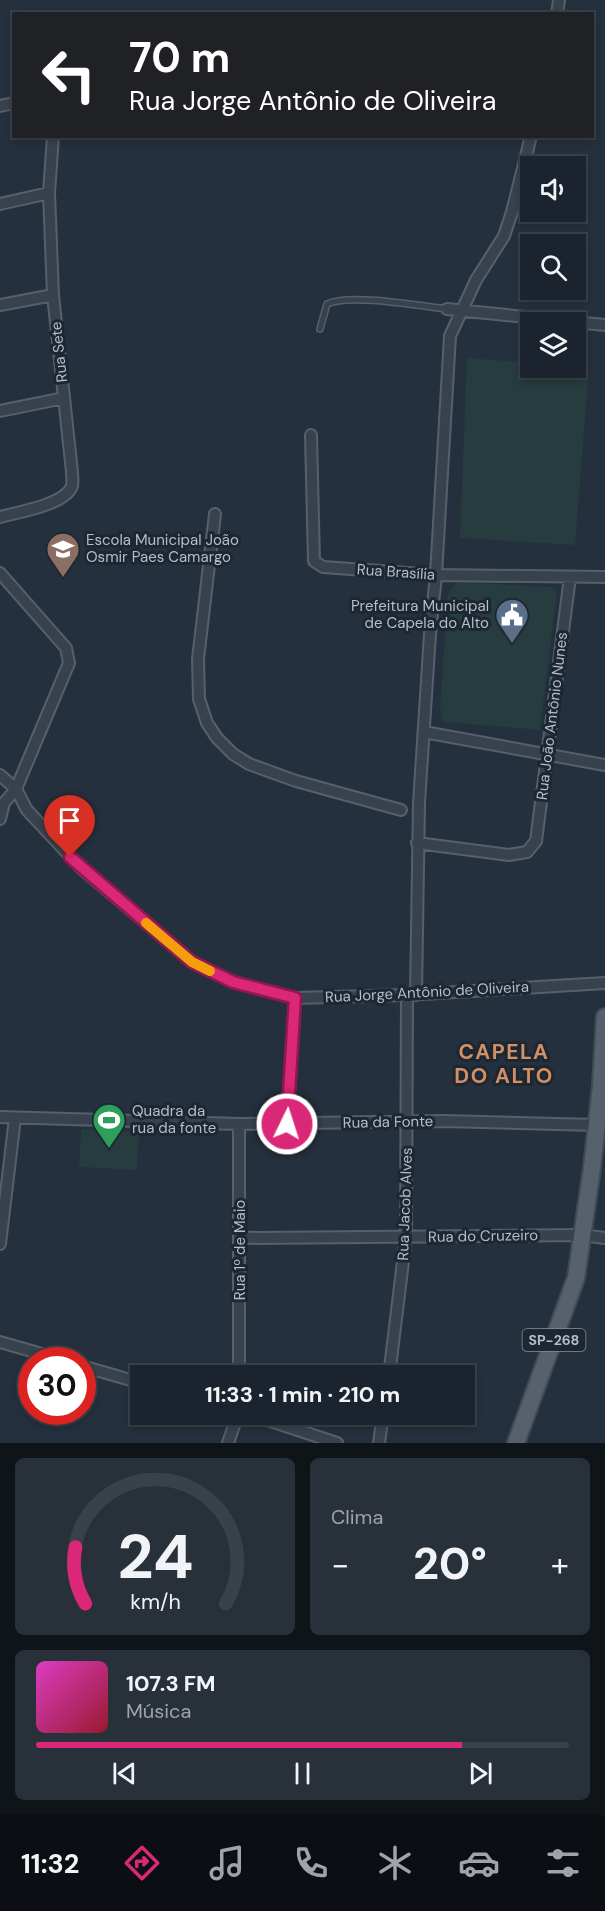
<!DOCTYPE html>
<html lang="pt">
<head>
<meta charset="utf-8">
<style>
	:root { --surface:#1b242e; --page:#28303a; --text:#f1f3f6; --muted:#a0a4aa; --line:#39414a; --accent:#db2777 }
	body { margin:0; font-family:"DM Sans",sans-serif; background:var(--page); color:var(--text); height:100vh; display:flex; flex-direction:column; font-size:22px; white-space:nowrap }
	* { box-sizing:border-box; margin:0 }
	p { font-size:20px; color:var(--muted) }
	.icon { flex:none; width:33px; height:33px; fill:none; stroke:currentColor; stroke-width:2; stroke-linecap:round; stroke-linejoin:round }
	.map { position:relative; height:1443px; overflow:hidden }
	.details { display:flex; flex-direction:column; gap:15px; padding:15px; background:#0f1419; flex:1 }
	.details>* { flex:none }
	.banner { position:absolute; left:12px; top:12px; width:582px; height:126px; border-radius:0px; box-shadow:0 3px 9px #0003,0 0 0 2px var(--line); background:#202124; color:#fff; overflow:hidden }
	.tools { position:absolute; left:520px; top:156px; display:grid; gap:12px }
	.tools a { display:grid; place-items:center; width:66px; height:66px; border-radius:0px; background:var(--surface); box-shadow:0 3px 9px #0003,0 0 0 2px var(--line); font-size:30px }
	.speed { position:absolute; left:18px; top:1347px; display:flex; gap:12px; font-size:30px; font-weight:700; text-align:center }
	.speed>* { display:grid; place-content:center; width:78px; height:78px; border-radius:50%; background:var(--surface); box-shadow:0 3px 9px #0003,0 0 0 2px var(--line); line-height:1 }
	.speed .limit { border:9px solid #d22; background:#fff; color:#111 }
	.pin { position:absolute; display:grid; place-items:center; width:51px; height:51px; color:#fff; margin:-62px -26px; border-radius:50% 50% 50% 0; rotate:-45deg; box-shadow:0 0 6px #0007 }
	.pin .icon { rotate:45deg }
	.me { position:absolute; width:66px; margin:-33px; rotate:4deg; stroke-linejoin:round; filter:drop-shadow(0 0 4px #0008) }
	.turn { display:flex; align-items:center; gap:21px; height:126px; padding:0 18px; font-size:27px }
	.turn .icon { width:78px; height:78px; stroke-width:2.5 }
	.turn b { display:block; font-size:42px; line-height:51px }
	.big { font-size:45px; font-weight:700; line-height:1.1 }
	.details .widget { flex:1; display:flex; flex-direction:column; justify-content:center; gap:9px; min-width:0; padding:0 21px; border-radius:9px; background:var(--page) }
	.details .dial { align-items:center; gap:0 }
	.dial svg { height:156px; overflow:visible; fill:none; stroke:var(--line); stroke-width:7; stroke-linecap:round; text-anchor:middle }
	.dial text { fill:var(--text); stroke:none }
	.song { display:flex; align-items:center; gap:18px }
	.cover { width:72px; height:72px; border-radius:9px; background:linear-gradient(135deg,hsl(310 70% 55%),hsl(350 70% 35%)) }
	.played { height:6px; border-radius:3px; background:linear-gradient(90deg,var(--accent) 80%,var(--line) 80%) }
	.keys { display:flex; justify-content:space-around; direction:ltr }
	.heat { display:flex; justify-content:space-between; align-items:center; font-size:33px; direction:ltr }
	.details .tiles { flex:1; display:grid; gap:15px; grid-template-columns:1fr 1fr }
	.widget:last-child { grid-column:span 2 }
	.trip { position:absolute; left:130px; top:1365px; width:345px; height:60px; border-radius:0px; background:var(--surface); box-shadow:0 3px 9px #0003,0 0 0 2px var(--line); font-weight:700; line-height:60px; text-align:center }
	.tab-bar { display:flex; height:96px; justify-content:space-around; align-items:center; background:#0b0e12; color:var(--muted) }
	.tab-bar .icon { width:42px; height:42px }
	.tab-bar .selected { color:var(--accent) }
	.tab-bar b { font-size:27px; color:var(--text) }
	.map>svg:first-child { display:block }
</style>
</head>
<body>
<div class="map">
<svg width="605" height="1443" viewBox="0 0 605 1443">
	<rect width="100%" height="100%" fill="#24303d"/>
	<!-- green -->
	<path fill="#263c3e" d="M467,358L531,363V368H589L575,545L460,538Z
		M457,582L552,587L557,592L540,730L443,722L440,708L448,593Z
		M81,1129L139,1132L137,1170L79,1167Z"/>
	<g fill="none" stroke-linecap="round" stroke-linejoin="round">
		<defs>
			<path id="lane" d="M320,329L327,304C349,293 420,306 447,309"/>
			<path id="street" d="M557,14L559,0
				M0,106L14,103
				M0,204L49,193
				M0,305L53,295
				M447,309L605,325
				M0,411L64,398
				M311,435L314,561L323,567L436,575L605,577
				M215,514L198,659L199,699L207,723L217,738L233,754L249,764L296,781L401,810
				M0,517C18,512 65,505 72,486C73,482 72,476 72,472L53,295L49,193L53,136
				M0,573L66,648L69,663L16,789L4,803L0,819
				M424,732L605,765
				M0,775L16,789L27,810L82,869L192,962L233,982L295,998L407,995L605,983
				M417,843L509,855L527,852L536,841L570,577
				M416,995L419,803L430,634L436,575L450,336L476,280L504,236L512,212L531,136
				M0,1117L239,1124L443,1121L597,1125
				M287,1124L295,998
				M240,1238L582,1235L605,1238
				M0,1244L15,1118
				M0,1342L63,1360
				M82,1366L141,1383
				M239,1376V1124
				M389,1376L406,1237L407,995
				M249,1414L337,1443
				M228,1443L238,1414
				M379,1443L383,1414"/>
			<path id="primary" d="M516,1443L576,1278L592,1168L601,1086L605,1017"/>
		</defs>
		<!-- lane casing -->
		<use href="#lane" stroke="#56606b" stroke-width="8"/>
		<!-- street casing -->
		<use href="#street" stroke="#56606b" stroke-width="14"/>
		<!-- primary casing -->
		<use href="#primary" stroke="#414b56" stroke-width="20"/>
		<!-- lane -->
		<use href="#lane" stroke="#38424d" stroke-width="5"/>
		<!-- street -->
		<use href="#street" stroke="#38424d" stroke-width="10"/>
		<!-- primary -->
		<use href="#primary" stroke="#56616d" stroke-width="16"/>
	</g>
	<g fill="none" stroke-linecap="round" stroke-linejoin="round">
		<defs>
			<path id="route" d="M70,857L192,962L233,982L295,998L287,1124"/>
		</defs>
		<!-- route casing -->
		<use href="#route" stroke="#8e194d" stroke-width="15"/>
		<!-- route -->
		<use href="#route" stroke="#db2777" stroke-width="10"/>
		<!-- slow -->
		<path stroke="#f59e0b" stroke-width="10" d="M146,923L192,962L210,971"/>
	</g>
	<!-- icons -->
	<defs>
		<symbol id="school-pin" viewBox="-11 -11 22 30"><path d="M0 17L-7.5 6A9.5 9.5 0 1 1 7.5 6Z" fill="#8d6e63" stroke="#1d2732"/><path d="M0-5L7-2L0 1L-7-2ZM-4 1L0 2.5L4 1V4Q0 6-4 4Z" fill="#fff"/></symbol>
		<symbol id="civic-pin" viewBox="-11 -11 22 30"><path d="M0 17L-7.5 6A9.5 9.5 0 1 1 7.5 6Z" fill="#5c6f8a" stroke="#1d2732"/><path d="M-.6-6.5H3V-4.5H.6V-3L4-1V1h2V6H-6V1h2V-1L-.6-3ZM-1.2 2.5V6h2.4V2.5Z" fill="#fff"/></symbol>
		<symbol id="stadium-pin" viewBox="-11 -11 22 30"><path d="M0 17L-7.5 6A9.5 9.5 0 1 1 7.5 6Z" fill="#2e9e5b" stroke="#1d2732"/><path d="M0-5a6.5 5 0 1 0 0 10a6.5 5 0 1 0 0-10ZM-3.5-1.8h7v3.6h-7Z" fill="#fff"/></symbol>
	</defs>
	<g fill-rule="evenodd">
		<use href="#school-pin" x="44" y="530" width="38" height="52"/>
		<use href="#civic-pin" x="493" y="596" width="38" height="52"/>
		<use href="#stadium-pin" x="90" y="1101" width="38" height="52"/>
	</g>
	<g text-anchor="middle" stroke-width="6" stroke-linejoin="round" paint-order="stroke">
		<!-- shield labels -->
		<rect fill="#1d2732" stroke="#87909b" stroke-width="1.5" x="522.5" y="1329" width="63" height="22" rx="4.5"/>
		<g font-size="14" font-weight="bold" fill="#b4bdc8">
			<text x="554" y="1345">SP-268</text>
		</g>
		<!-- street labels -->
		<g font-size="15" fill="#b4bdc8" stroke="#1d2732">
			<text transform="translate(59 352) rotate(-96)" y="5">Rua Sete</text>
			<text transform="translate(396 572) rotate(4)" y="5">Rua Brasília</text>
			<text transform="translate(552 716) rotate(-83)" y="5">Rua João Antônio Nunes</text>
			<text transform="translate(427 992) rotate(-3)" y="5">Rua Jorge Antônio de Oliveira</text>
			<text transform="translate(388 1122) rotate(-1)" y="5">Rua da Fonte</text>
			<text transform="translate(405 1204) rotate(-88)" y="5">Rua Jacob Alves</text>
			<text transform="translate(483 1236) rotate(-1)" y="5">Rua do Cruzeiro</text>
			<text transform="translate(240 1250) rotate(-90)" y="5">Rua 1º de Maio</text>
		</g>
		<!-- poi labels -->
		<g font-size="15" fill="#b4bdc8" stroke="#1d2732" text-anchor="start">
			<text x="86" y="545">Escola Municipal João<tspan x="86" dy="17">Osmir Paes Camargo</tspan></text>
			<text x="489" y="611" text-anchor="end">Prefeitura Municipal<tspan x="489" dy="17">de Capela do Alto</tspan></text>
			<text x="132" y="1116">Quadra da<tspan x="132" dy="17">rua da fonte</tspan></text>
		</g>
		<!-- district labels -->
		<g font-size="21" font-weight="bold" letter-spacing="1.5" fill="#d19066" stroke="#1d2732">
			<text x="504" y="1059">CAPELA<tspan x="504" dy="24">DO ALTO</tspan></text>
		</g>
	</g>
</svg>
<div class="tools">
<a><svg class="icon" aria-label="sound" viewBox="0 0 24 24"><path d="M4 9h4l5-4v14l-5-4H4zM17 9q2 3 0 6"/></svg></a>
<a><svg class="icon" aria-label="search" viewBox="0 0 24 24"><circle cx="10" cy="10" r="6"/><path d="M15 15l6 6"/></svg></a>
<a><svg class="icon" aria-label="layers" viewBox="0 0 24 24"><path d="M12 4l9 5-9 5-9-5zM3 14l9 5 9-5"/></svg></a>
</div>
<div class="speed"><div class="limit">30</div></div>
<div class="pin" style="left:70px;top:857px;background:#d93025"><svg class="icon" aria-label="arrive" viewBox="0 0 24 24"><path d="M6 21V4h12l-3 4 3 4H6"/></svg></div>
<svg class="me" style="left:287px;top:1124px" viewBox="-20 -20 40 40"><circle r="17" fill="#db2777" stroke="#fff" stroke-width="3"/><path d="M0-11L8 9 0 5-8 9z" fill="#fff"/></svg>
<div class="trip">11:33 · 1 min · 210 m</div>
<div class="banner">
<div class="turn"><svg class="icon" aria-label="left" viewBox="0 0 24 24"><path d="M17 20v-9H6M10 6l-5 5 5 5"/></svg><div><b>70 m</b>Rua Jorge Antônio de Oliveira</div></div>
</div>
</div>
<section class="details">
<div class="tiles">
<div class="widget dial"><svg viewBox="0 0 100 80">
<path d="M14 69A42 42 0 1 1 86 69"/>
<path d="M14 69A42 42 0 0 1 9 40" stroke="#db2777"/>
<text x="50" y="56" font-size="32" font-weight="700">24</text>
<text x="50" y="72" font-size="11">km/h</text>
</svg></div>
<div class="widget"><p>Clima</p>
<div class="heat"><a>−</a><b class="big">20°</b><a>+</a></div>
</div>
<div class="widget">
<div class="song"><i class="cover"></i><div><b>107.3 FM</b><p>Música</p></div></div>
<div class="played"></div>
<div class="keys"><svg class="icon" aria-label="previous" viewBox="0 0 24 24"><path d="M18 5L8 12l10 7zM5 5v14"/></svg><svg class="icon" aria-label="pause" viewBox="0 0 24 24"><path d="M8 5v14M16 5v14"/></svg><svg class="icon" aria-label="next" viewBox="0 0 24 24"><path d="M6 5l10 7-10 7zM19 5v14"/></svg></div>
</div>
</div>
</section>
<nav class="tab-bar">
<b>11:32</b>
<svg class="icon selected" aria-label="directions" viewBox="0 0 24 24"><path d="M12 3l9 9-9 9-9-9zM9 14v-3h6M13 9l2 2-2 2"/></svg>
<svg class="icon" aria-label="music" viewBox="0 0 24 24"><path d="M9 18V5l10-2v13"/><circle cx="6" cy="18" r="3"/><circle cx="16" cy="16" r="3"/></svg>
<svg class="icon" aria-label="phone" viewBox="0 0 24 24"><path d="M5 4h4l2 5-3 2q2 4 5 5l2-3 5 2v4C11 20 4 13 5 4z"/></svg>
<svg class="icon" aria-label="climate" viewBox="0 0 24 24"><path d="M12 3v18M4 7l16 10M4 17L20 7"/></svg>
<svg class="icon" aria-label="car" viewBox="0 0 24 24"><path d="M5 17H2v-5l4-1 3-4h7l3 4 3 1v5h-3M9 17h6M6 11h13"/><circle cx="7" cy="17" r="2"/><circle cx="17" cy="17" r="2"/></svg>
<svg class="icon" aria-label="filters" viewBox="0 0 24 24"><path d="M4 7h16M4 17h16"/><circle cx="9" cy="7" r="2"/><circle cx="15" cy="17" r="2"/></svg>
</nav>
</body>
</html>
